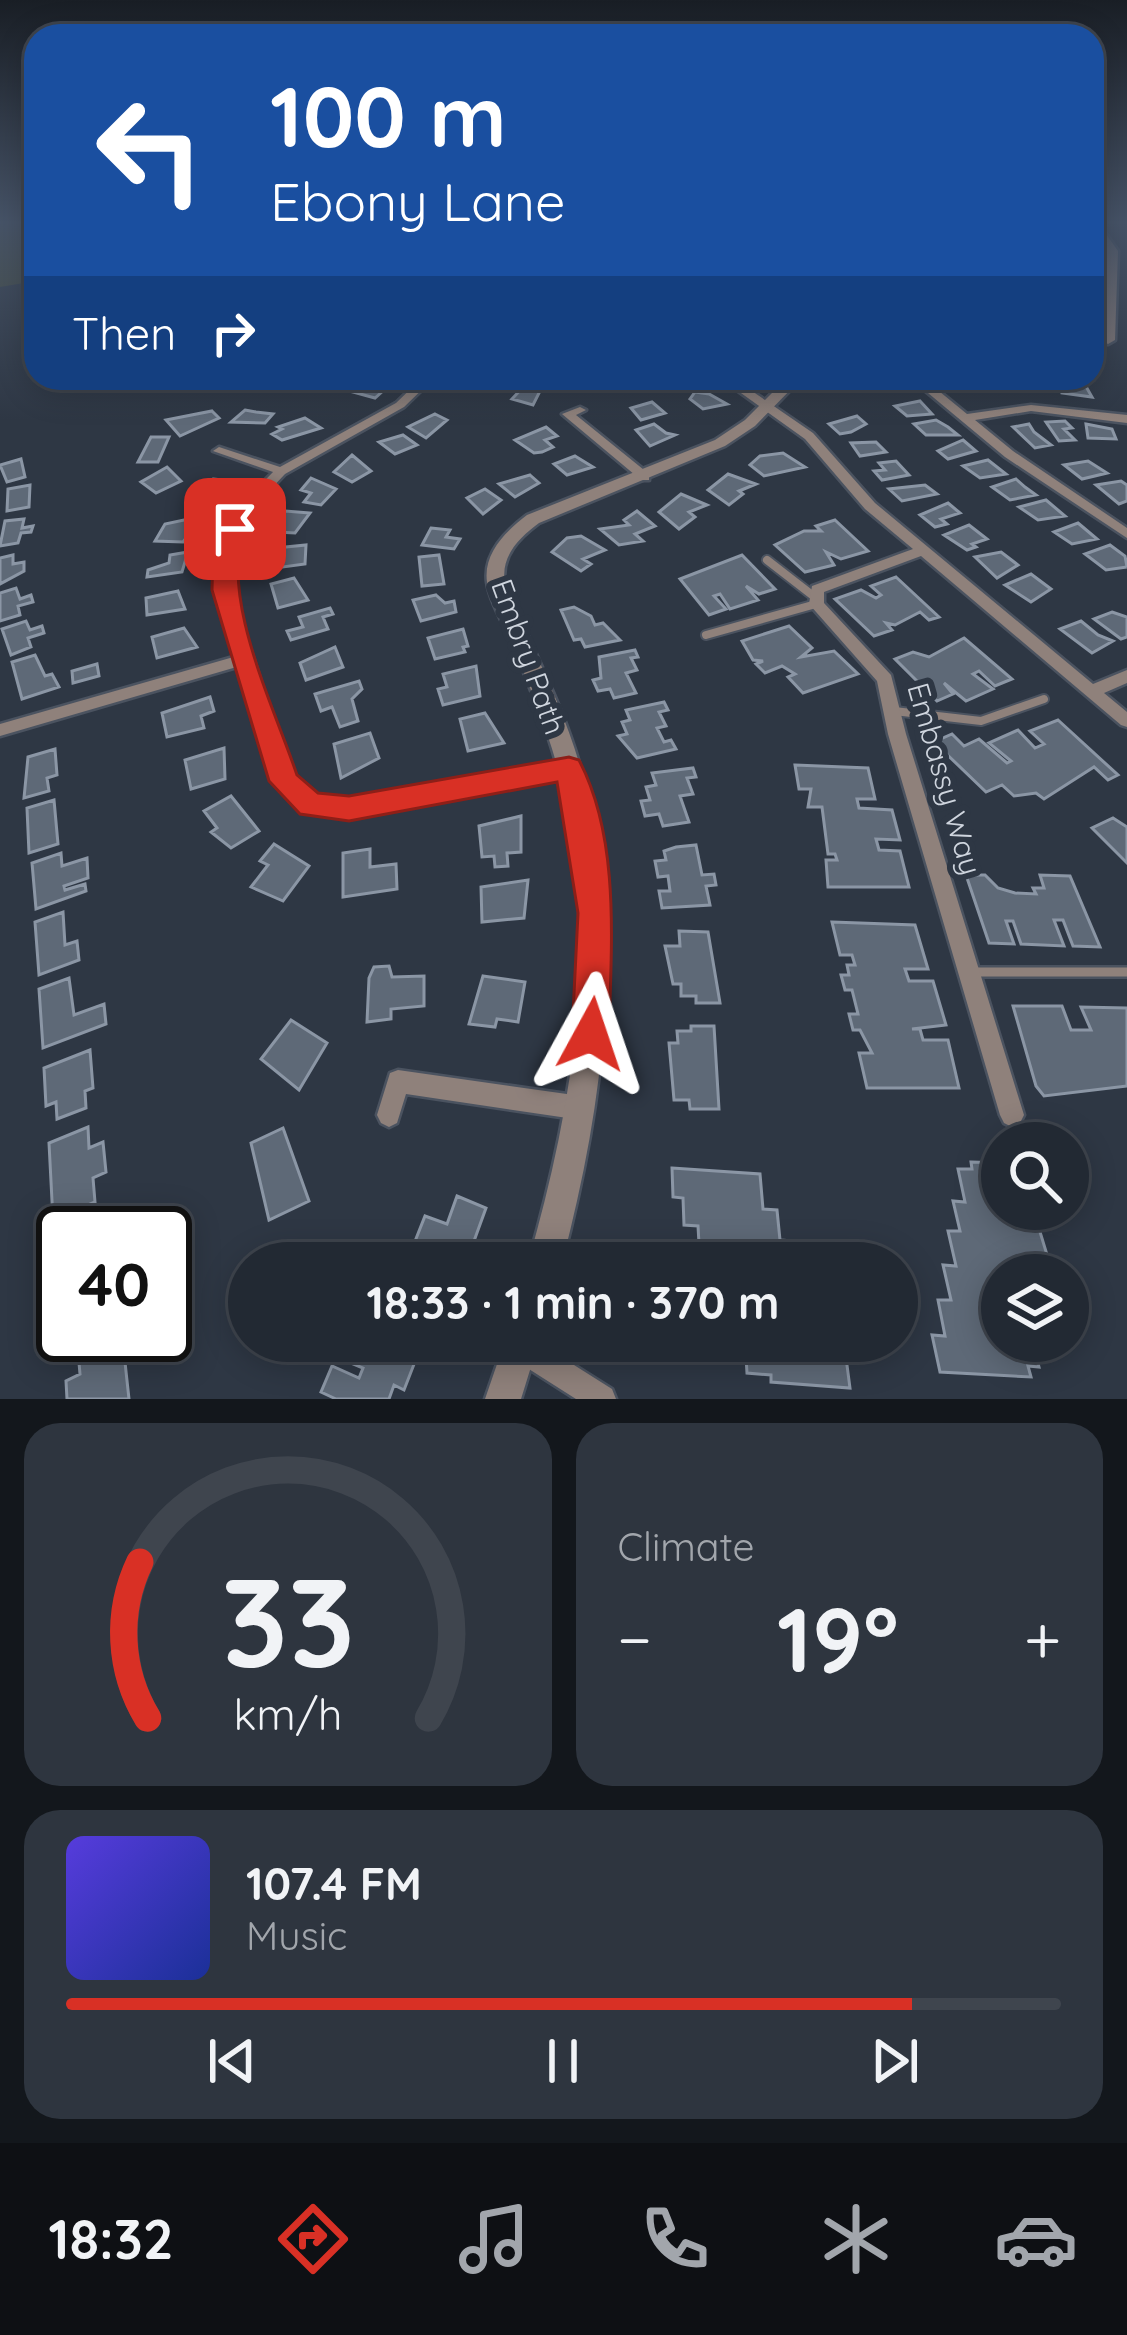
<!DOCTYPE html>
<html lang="en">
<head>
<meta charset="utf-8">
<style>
	:root { --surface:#222933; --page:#2e353f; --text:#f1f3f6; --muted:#a2a6ac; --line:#3f454e; --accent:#d93025 }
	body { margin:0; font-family:Quicksand,sans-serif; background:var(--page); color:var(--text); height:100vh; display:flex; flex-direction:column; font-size:45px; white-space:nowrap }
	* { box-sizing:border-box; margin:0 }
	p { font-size:39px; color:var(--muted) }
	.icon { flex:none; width:66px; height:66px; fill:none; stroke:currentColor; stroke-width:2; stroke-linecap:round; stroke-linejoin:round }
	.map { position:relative; height:1399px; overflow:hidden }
	.side { display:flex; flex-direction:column; gap:24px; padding:24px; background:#13171c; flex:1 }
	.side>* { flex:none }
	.banner { position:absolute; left:24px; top:24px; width:1080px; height:366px; border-radius:36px; box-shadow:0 6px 30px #0003,0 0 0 3px var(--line); background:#1a4fa0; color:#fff; overflow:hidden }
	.fabs { position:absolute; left:981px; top:1122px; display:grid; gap:24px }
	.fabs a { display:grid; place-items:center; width:108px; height:108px; border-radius:50%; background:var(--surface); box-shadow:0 6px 30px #0003,0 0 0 3px var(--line); font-size:60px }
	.speed { position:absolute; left:36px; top:1206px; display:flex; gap:24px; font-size:60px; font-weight:700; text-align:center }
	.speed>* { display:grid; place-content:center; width:156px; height:156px; border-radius:50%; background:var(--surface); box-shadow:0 6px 30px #0003,0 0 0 3px var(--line); line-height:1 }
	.speed .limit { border:6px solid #111; border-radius:18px; background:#fff; color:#111 }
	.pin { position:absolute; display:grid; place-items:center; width:102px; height:102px; color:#fff; margin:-51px; border-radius:24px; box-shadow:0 6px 18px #0006 }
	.me { position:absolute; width:132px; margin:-66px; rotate:5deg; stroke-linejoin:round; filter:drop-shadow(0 0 9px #0008) }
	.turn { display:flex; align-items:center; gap:42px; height:252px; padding:0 48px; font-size:54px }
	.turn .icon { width:156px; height:156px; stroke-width:2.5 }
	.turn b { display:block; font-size:84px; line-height:102px }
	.then { display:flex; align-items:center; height:114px; padding:0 48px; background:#0003; gap:24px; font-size:45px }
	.big { font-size:90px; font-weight:800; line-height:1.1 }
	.side .card { flex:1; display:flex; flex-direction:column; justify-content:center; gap:18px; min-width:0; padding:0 42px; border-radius:36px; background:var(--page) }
	.side .dial { align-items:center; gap:0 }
	.dial svg { height:312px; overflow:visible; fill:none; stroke:var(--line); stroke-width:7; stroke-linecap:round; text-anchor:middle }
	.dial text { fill:var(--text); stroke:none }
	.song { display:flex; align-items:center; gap:36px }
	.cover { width:144px; height:144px; border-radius:18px; background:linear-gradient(135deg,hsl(250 70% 55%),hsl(230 70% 35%)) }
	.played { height:12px; border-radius:6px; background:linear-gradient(90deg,var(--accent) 85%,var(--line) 85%) }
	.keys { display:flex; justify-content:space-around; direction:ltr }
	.heat { display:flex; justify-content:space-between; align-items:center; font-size:66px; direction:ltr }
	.side .tiles { flex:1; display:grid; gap:24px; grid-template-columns:1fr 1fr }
	.card:last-child { grid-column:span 2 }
	.trip { position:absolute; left:228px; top:1242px; width:690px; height:120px; border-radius:60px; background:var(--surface); box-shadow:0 6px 30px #0003,0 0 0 3px var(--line); font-weight:800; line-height:120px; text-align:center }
	.tabs { display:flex; height:192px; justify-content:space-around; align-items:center; background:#0e1014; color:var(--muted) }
	.tabs .icon { width:84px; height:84px }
	.tabs .current { color:var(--accent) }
	.tabs b { font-size:54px; color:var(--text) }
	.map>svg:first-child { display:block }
</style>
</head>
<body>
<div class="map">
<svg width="1127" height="1399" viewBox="0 0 1127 1399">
	<rect width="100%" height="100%" fill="#2e3744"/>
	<!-- green -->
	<path fill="#474c38" d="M0,224H36V281L0,287Z"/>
	<!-- building -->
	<path fill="#5e6977" stroke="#8b96a5" stroke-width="3" d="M360,378L380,380L374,388L384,390L375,398L349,391Z
		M1062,381L1084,383L1092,397L1062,393Z
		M526,384L542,387L533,405L512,399Z
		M695,392L709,394L727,404L703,409L690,399Z
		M920,401L932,414L907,416L895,406Z
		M652,402L665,413L641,420L631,408Z
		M245,410L256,412L273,414L265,423L231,422Z
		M212,411L219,418L180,436L166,420Z
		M435,414L447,420L426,438L408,427Z
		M857,416L866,424L851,432L840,434L829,424Z
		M305,418L321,428L282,440L272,434L282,429L278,427Z
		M936,420L948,427L958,435H926L914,424Z
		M1065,421L1072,428L1064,429L1075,440L1059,441L1046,422Z
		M654,424L666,433L675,435L650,446L636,430Z
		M1029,424L1034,432L1051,445L1035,448L1013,427Z
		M1086,424L1112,429L1116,439L1088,438Z
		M546,427L557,436L545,440L553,447L542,452L534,453L515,440Z
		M403,435L417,445L395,454L379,442Z
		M151,437H169L158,462H138Z
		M963,440L976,451L948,459L938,451Z
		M876,442L886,452L860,456L851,443Z
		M783,453L805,467L764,476L750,465L760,456Z
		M352,455L371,471L352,482L334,472Z
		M575,456L593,467L567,475L554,464Z
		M21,459L25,477L7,482L0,465Z
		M988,460L1006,474L980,478L963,466Z
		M896,461L909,475L882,480L874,471L885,470L879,463Z
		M1088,461L1107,473L1082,479L1064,465Z
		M167,467L181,481L156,493L141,482Z
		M728,474L756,484L739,491L743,494L729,505L708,490Z
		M530,475L539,483L515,497L499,484Z
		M311,478L336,489L321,505L304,502L311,493L301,490Z
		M213,479L232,481L213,505L194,503L201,485Z
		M1016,479L1025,487L1036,495L1010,500L992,487Z
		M1121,481L1127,485V501L1119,504L1096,485Z
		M30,485L29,507L7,511L8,489Z
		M925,485L937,494L902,501L889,489Z
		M485,489L501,500L483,514L467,498Z
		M681,494L707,505L689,512L695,517L679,529L659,512Z
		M1046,500L1065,516L1038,520L1019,507Z
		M948,503L960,513L941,519L947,524L935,527L920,515Z
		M285,511L310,513L295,533L277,532Z
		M637,511L655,526L635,534L643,541L619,545L600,529L629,525L624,520Z
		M24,519L22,528L33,526L31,532L21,533L18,543L0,546L5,521Z
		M184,520H200L183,542L155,541L165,524Z
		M835,520L868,551L841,559L826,552L834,565L805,572L775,545L804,531H821L816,526Z
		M1078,523L1097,539L1072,544L1054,532Z
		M969,525L987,539L972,544L976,547L967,550L944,535Z
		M431,528L450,530L446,537L460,539L454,549L422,545Z
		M581,536L605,550L583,559L591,564L581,571L552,552L567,538Z
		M306,545L305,564L268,569L276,548Z
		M1110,545L1125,556L1127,567L1106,570L1085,554Z
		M188,552L182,572L147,577L148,570L169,563L170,555Z
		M1001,552L1018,565L997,578L975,557Z
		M13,555V564L24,562V571L0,584V558Z
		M439,555L444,584L422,586L419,557Z
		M742,555L775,589L759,594L746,586L758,600L730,609L720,594L714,596L726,609L709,615L680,579Z
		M1031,574L1051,589L1031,602L1005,585Z
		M896,577L939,617L929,620L920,612L895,625L886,623L892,630L874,636L835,599L861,590L876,598L881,595L871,586Z
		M294,578L308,600L278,608L271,584Z
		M16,588L20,599L31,595L33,602L18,606L20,615L0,621V593Z
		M178,591L185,609L147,615L146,598Z
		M436,595L445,603L454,601L456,612L421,621L413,600Z
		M574,607L591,616L595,625L603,623L620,640L585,647L581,639L574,640L561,610Z
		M330,608L333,614L323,617L328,629L291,640L287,631L303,627L299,617Z
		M1112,612L1127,617V637L1121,639L1094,619Z
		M26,621L30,630L42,626L44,633L28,638L31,647L11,655L2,629Z
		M1081,621L1098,635L1113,641L1092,653L1060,629Z
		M789,626L812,648L801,657L834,651L858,674L803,693L788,677L795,674L782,666L765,673L756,664L763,661L753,660L742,641Z
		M184,628L197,647L157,658L152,637Z
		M463,629L468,646L463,647L465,652L435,659L428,638Z
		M964,638L1012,679L995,686L979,671L973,674L993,689L966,701L944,683L953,694L937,701L895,659L913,652L929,657Z
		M335,647L343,667L306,680L300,663Z
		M635,650L638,657L631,658L637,670L626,673L636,693L614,698L610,689L598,691L593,680L601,678L599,657Z
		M35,655L45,676L52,674L59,687L22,699L12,662Z
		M97,664L99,676L73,683L72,671Z
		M476,666L480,696L443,705L438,689L447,687L443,674Z
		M359,681L362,689L352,699L358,721L340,727L332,707L321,711L315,694Z
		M210,697L214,711L201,716L204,728L167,737L162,713Z
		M664,702L668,710L659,712L666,726L657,728L664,742L671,740L676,749L637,758L618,736L627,734L622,722L630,720L626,710Z
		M485,713L504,743L468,751L460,719Z
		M1058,720L1118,775L1108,780L1094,767L1044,799L1036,793L1014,796L1002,785L986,792L934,742L952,734L964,746L979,739L1007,763L1011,761L989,743L1018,730L1035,748L1044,744L1030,731Z
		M370,733L379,758L341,778L334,744Z
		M224,748L225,779L191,789L185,760Z
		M55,749L57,775L47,778L49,791L24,798L28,757Z
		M795,765L868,768L875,799H857L859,808L892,810L900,840L876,839L879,850L900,851L909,887H828L826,860H837L835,854H828L822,807H808L811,789H799Z
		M693,768L696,777L687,778L693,794L680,796L689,822L663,826L659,814L645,816L641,801L650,800L646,787L656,785L652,773Z
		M231,796L259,831L231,848L211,832L217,828L204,811Z
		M54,800L58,844L29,853L27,808Z
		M521,816V852L507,853L508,866L495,867L494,856L482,857L479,826Z
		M1113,818L1127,827V863L1092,828Z
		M274,844L309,866L283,901L251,887L268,865L260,861Z
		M696,845L702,875L714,874L716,885L706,886L710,905L662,908L659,891H670L668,876L658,877L655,861L666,860L664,851L676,847Z
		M370,849V867L396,864L397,889L343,897V853Z
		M61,853L62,866L87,858L88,878L64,886L65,890L85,884L86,891L36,909L32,863Z
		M966,875H985L998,888L1015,893L1036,894L1033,888H1044L1040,875L1070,876L1100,947L1073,946L1063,920H1054L1064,946L1021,944L1013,921H1006L1014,944L989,943Z
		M528,880L524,918L482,922L481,887Z
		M63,912L65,945L77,941L79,960L39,975L35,922Z
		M832,922L915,925L928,969H905L909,981H933L946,1025L912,1029H920L923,1040H948L959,1088H867L859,1053H872L860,1030H853L849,1014H858L852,990H845L841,975H849L847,965H855L852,955H840Z
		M679,931L708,932L720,1003H696V996H681V984H673L665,946H680Z
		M389,966L392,977L424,976V1006L391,1009V1019L367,1022L369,978L374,967Z
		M483,976L525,982L518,1022L497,1019L495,1027L469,1024Z
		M69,978L74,1015L104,1004L106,1024L43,1048L39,989Z
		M1013,1006H1062L1071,1030H1091L1081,1007L1127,1008V1086L1044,1096L1036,1086Z
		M291,1020L327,1043L299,1090L261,1059Z
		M691,1026H714L719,1109H690L689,1100H674L669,1043H678L677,1031H691Z
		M90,1050L93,1088L85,1091L86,1108L57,1119L56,1102L46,1106L44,1068Z
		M88,1127L89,1148L103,1142L106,1172L93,1178L95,1202L53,1220L49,1143Z
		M283,1128L309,1201L269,1220L251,1143Z
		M971,1162L1002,1163V1209H1045L1049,1222H1037L1048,1258L1034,1257L1039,1275H1002V1341H1032L1039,1367L1028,1366L1031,1377L940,1372L932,1335L945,1336L938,1300H951L943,1265L956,1266L948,1231H960L953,1201L965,1202L958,1169H972Z
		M672,1168L760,1174L763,1209L777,1210L780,1240L792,1241L794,1263L700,1262L698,1226L684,1225L683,1198L673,1197Z
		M457,1196L486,1208L466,1263H431L410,1254L425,1216L447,1224Z
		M63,1234V1324L62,1325L53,1239Z
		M104,1335H115L117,1356L124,1353L129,1399H67L66,1381L80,1374L78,1351Z
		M362,1341H423L404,1390L394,1385L389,1399H336L321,1392L332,1366L359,1378L363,1368L353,1364Z
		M745,1341H831L832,1349L845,1350L850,1388L771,1382V1375L747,1373Z"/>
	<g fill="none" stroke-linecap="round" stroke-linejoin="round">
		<defs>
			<path id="service-far2" d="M1092,287L1110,290"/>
			<path id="service-far1" d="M767,560L816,598
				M706,635L816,604
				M894,711L981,721L1044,699"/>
			<path id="service" d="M973,972H1127"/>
			<path id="minor" d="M422,378H434L404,407L285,474L252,509L232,551L231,590L292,777L316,798L349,802L569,761L575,763L578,768L575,773L349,816L305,810L275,781L240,666L0,736V724L237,656C230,635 220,612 217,591C210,541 240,505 273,472L213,451L219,447L280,467L396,403Z
				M720,378H733L813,433L875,503L1093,684L1127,670V683L1104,693L1127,712V727L1121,725L921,556L824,592V603L891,675L906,734L1024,1115L1020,1123L1012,1127L1004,1123L1000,1115L888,734L877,681L809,604L812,586L913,549L865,509L805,439Z
				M910,378H923L967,414L1031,405L1127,415V423L1031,411L975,420L1013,451L1127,528V538L1005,457Z
				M580,407L586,410L576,415L649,474V480H641L562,414Z
				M398,1070L581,1096L589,1100L593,1108L589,1116L581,1120L406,1094L397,1123L389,1127L381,1123L377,1115L390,1073Z
				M509,1341H536L612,1389L616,1399H576L510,1357L506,1347Z"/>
			<path id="tertiary" d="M1092,224H1099L1118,251L1115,340L1108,344L1101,340L1106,251Z
				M787,378H802L755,426L725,446L539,523C520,537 500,556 505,583C509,602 523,623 530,641C550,685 571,730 583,777C625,941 604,1102 562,1263H528C574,1102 602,935 558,769C546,725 528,683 511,641C503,623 490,601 487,582C483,553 506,531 527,515L715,440L745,420Z
				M505,1341H539L521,1399H485Z"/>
		</defs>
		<!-- service-far2 casing -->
		<use href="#service-far2" stroke="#4b5360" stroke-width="8"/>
		<!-- service-far1 casing -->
		<use href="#service-far1" stroke="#4b5360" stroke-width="12"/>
		<!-- service casing -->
		<use href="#service" stroke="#4b5360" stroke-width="14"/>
		<!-- minor casing -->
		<use href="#minor" stroke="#4b5360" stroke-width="5"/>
		<!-- tertiary casing -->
		<use href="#tertiary" stroke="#4b5360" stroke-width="5"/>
		<!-- service-far2 -->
		<use href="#service-far2" stroke="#8f817b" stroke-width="4.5"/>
		<!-- service-far1 -->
		<use href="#service-far1" stroke="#8f817b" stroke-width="8"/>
		<!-- service -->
		<use href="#service" stroke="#8f817b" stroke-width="9"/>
		<!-- minor -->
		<use href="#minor" fill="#8f817b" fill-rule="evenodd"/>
		<!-- tertiary -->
		<use href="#tertiary" fill="#8f817b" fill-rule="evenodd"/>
	</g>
	<!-- sky -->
	<linearGradient id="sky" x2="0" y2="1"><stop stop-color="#191e25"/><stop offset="0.53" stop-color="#465367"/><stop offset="1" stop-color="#465367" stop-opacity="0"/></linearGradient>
	<rect width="1127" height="420" fill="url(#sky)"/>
	<!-- route -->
	<path fill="#d93025" stroke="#8d1f18" stroke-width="3" d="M227,524L246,529C217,592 275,709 297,775L318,793L349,796L569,757L579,760C621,840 611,947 609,1034L604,1047L591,1052L578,1047L572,1034L578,913L557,782L349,821L300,814L269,781L212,590L213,551Z"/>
	<g text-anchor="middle" stroke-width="12" stroke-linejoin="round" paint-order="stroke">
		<!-- street labels -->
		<g font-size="30" fill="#cfd5de" stroke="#2e3744">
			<text transform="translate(528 657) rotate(70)" y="10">Embry Path</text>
			<text transform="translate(944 779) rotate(74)" y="10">Embassy Way</text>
		</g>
	</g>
</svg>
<div class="fabs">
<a><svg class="icon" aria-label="search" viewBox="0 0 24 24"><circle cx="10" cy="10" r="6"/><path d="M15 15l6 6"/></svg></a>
<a><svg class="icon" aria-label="layers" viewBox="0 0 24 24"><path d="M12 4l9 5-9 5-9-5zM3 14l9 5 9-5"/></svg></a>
</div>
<div class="speed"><div class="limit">40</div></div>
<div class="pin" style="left:235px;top:529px;background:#d93025"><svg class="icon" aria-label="arrive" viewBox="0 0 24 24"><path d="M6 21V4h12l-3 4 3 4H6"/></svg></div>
<svg class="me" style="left:591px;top:1034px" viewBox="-20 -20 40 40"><path d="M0-17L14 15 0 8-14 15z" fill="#d93025" stroke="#fff" stroke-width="4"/></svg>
<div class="trip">18:33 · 1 min · 370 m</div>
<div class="banner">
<div class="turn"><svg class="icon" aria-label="left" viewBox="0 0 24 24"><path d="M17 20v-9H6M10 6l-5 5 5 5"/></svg><div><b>100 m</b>Ebony Lane</div></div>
<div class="then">Then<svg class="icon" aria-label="right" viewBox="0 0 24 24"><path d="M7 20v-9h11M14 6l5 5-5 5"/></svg></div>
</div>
</div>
<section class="side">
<div class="tiles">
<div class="card dial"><svg viewBox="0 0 100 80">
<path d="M14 69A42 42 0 1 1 86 69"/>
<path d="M14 69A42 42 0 0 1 12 29" stroke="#d93025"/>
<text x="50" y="56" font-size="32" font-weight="700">33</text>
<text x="50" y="72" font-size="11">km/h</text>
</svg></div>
<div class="card"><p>Climate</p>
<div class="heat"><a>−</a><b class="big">19°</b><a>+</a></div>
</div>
<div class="card">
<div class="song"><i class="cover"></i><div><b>107.4 FM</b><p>Music</p></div></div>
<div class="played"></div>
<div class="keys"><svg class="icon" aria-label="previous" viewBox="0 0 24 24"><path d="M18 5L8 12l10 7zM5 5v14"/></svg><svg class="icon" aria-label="pause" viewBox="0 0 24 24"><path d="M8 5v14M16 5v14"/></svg><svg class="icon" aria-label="next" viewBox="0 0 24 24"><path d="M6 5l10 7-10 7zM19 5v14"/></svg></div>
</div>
</div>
</section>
<nav class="tabs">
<b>18:32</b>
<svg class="icon current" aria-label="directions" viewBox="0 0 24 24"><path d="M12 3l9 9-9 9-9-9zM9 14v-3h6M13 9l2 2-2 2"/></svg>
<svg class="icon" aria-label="music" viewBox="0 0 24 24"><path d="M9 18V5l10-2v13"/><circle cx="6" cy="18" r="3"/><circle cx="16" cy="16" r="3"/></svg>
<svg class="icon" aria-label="phone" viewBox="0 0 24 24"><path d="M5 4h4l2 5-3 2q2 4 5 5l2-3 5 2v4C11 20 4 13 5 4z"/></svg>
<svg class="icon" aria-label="climate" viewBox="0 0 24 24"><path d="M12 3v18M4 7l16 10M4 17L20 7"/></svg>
<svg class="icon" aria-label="car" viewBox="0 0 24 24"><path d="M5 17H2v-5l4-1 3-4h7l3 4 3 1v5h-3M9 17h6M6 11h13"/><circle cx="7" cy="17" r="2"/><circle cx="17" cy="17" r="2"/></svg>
</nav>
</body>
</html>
